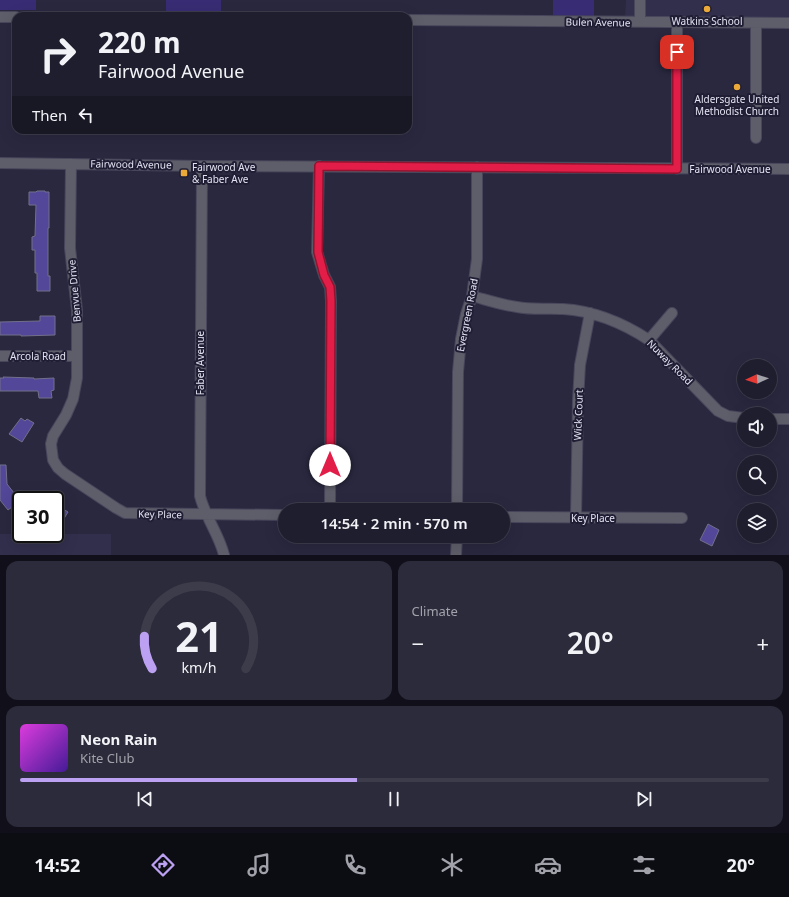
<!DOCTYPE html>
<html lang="en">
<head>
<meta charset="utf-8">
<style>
	:root { --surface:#1f1e2f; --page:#2c2b3b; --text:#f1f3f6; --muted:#a1a2aa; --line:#3c3c4b; --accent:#bca0f2 }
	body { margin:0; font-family:"Noto Sans",sans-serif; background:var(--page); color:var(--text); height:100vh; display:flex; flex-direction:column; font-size:15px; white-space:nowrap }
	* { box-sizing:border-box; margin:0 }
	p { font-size:13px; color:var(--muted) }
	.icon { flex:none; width:22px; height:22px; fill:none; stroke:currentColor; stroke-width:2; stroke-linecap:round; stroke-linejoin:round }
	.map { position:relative; height:555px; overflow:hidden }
	.drawer { display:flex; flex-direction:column; gap:6px; padding:6px; background:#11101a; flex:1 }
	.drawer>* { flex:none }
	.hud { position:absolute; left:12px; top:12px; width:400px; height:122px; border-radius:12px; box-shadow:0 4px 16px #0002,0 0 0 1px var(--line); background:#1f1e2f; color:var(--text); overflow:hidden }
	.needle { width:26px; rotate:267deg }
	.fabs { position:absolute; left:737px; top:359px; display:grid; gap:8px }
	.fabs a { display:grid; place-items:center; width:40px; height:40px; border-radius:50%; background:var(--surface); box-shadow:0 4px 16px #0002,0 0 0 1px var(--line); font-size:20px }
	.speed { position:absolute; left:12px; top:491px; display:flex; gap:8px; font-size:20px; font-weight:700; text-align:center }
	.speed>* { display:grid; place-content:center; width:52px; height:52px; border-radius:50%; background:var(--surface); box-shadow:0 4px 16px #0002,0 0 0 1px var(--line); line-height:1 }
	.speed .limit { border:2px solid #111; border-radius:6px; background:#fff; color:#111 }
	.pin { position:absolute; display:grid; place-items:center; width:34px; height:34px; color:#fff; margin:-17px; border-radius:8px; box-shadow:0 2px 6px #0006 }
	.me { position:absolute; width:44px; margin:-22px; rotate:0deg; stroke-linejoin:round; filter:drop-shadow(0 0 3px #0008) }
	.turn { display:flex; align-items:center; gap:14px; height:84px; padding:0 20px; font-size:18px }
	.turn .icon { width:52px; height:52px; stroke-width:2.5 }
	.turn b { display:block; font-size:28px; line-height:34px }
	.then { display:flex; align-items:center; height:38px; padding:0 20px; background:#0003; gap:8px; font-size:15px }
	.big { font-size:30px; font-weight:600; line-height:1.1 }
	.drawer .card { flex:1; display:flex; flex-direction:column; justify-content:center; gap:6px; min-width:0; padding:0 14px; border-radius:12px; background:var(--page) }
	.drawer .dial { align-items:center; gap:0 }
	.dial svg { height:104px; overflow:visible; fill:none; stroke:var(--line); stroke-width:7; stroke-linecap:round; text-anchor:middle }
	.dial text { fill:var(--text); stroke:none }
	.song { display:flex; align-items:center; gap:12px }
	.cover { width:48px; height:48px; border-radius:6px; background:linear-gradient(135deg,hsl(300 70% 55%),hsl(260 70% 35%)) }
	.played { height:4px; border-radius:2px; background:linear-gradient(90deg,var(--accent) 45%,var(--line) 45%) }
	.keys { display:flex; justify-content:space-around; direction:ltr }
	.heat { display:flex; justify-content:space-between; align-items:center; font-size:22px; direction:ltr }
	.drawer .tiles { flex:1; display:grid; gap:6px; grid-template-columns:1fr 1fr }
	.card:last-child { grid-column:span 2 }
	.trip { position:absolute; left:278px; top:503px; width:232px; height:40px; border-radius:20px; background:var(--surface); box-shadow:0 4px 16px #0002,0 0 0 1px var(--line); font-weight:600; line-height:40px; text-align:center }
	.tab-bar { display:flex; height:64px; justify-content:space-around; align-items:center; background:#0c0c13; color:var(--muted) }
	.tab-bar .icon { width:28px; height:28px }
	.tab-bar .active { color:var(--accent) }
	.tab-bar b { font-size:18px; color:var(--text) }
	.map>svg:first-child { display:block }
</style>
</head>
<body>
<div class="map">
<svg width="789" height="555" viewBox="0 0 789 555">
	<rect width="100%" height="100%" fill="#29283f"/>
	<!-- built -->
	<path fill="#312f4c" d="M626,0H789V20L625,18Z
		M0,534H111V555H0Z"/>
	<!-- green -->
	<path fill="#382c74" d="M0,0H36V10H0Z
		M166,0H221V15L166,14Z
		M553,0H594V17H553Z"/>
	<!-- building -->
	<path fill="#524798" stroke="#71708a" d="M37,191H45V192H49V228H48V276H50V291H37V273H35V250H32V237L35,236L36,205H29V192H36Z
		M40,316H55V335L21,336V335H0V322L40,321Z
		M3,377L34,378V379L54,378V390L51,391L52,398H39L38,391H0V378H4Z
		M21,418L25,421L27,419L34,423L22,442L9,434Z
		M0,465H6L7,484L21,502V513L12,507L8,510L0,500Z
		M55,504L68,512L60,525L55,522Z
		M708,524L719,530L712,546L700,540Z"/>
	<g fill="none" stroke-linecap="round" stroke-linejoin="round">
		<defs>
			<path id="minor" d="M0,17H16
				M408,20L789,23
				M640,22V0
				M756,138V23
				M0,163L202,166L789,169
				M71,164L70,248L77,310V378L73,399L66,415L53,436L51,444L53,460L58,468L65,474L116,508L125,513L285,515
				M202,166L200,496C205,517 219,534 224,555
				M319,166L317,252L324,275L330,287L331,301L330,510
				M677,169V22
				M472,296C487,300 502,305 517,307C532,310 548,308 563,309C595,311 623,323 649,340L718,411L728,416L744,418
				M649,340L672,313
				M0,356H76
				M770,419H789
				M457,510L458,372L461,339L466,314L472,296L477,259V167
				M503,517L682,518
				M576,518L578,401L580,365L590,313
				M456,555L457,536"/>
		</defs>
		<!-- minor casing -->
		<use href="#minor" stroke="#47465b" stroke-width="12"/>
		<!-- minor -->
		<use href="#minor" stroke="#5e5e6a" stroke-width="10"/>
	</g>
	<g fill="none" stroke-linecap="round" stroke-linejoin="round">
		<defs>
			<path id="route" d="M330,465L331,301L330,287L324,275L318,252L319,166L677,169V52"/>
		</defs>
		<!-- route casing -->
		<use href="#route" stroke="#92132f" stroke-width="10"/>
		<!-- route -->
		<use href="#route" stroke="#e11d48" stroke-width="7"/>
	</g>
	<!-- markers -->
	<g fill="#eba939" stroke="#201e34" stroke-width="1.5">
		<circle cx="707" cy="9" r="4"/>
		<circle cx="737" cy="87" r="4"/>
		<rect x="180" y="169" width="8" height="8" rx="2"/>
	</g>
	<g text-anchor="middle" stroke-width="4" stroke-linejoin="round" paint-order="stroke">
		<!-- poi labels -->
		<g font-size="10" fill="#e2e2f1" stroke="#201e34">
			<text x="707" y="25">Watkins School</text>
			<text x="737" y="103">Aldersgate United<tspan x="737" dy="12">Methodist Church</tspan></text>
			<text x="192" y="171" text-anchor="start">Fairwood Ave<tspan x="192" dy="12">&amp; Faber Ave</tspan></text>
		</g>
		<!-- street labels -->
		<g font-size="10" fill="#e2e2f1" stroke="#201e34">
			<text transform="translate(598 22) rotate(1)" y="4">Bulen Avenue</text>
			<text transform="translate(131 164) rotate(1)" y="4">Fairwood Avenue</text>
			<text x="730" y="173">Fairwood Avenue</text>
			<text transform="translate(74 291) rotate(-95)" y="4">Benvue Drive</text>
			<text transform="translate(467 315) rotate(-79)" y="4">Evergreen Road</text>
			<text x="38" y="360">Arcola Road</text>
			<text transform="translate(670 362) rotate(45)" y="4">Nuway Road</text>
			<text transform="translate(200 363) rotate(-90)" y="4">Faber Avenue</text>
			<text transform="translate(578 415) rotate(-88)" y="4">Wick Court</text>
			<text transform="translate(160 514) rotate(1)" y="4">Key Place</text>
			<text x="593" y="522">Key Place</text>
		</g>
	</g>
</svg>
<div class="fabs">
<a><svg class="needle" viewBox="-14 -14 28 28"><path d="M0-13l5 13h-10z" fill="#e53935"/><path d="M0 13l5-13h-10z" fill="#a1a2aa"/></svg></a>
<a><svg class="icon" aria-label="sound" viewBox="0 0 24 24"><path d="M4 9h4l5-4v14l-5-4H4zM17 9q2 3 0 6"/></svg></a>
<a><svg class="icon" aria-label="search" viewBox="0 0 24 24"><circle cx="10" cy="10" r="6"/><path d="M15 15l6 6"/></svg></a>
<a><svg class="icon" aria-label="layers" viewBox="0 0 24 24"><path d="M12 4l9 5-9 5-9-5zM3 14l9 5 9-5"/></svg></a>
</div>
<div class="speed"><div class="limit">30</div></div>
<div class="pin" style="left:677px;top:52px;background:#d93025"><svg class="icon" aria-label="arrive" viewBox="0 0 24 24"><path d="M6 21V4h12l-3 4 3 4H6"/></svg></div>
<svg class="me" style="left:330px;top:465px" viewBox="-20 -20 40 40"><circle r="19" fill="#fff"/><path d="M0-13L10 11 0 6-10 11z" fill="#e11d48"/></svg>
<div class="trip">14:54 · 2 min · 570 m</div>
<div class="hud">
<div class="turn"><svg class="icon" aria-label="right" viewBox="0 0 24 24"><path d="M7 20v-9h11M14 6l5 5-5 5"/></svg><div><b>220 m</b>Fairwood Avenue</div></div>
<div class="then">Then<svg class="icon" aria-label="left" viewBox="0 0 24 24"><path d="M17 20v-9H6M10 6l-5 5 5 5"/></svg></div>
</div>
</div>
<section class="drawer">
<div class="tiles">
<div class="card dial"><svg viewBox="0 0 100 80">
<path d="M14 69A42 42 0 1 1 86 69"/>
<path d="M14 69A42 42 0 0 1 8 44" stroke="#bca0f2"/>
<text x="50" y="56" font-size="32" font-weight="700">21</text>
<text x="50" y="72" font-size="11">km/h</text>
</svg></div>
<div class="card"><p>Climate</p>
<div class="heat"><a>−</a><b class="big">20°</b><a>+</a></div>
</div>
<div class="card">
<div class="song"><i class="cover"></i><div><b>Neon Rain</b><p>Kite Club</p></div></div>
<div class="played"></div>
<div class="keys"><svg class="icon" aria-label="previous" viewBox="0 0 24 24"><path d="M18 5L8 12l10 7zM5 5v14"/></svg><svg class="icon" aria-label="pause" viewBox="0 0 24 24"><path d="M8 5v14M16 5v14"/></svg><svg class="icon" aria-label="next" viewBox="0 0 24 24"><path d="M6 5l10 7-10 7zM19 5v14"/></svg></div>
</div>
</div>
</section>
<nav class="tab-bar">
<b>14:52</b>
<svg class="icon active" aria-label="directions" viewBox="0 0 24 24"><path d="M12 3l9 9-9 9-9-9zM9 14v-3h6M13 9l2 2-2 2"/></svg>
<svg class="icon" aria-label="music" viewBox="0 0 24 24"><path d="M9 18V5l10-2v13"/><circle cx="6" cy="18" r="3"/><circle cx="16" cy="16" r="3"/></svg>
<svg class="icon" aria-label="phone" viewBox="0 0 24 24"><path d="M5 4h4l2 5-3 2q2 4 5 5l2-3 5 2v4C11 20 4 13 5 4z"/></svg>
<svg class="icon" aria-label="climate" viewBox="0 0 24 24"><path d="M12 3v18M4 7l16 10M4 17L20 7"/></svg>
<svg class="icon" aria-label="car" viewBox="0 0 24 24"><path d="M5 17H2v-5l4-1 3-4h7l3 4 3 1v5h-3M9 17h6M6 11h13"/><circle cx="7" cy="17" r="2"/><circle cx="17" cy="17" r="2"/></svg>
<svg class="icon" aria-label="filters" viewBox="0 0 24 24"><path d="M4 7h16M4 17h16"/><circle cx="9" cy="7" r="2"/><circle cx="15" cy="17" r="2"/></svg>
<b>20°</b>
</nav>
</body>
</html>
